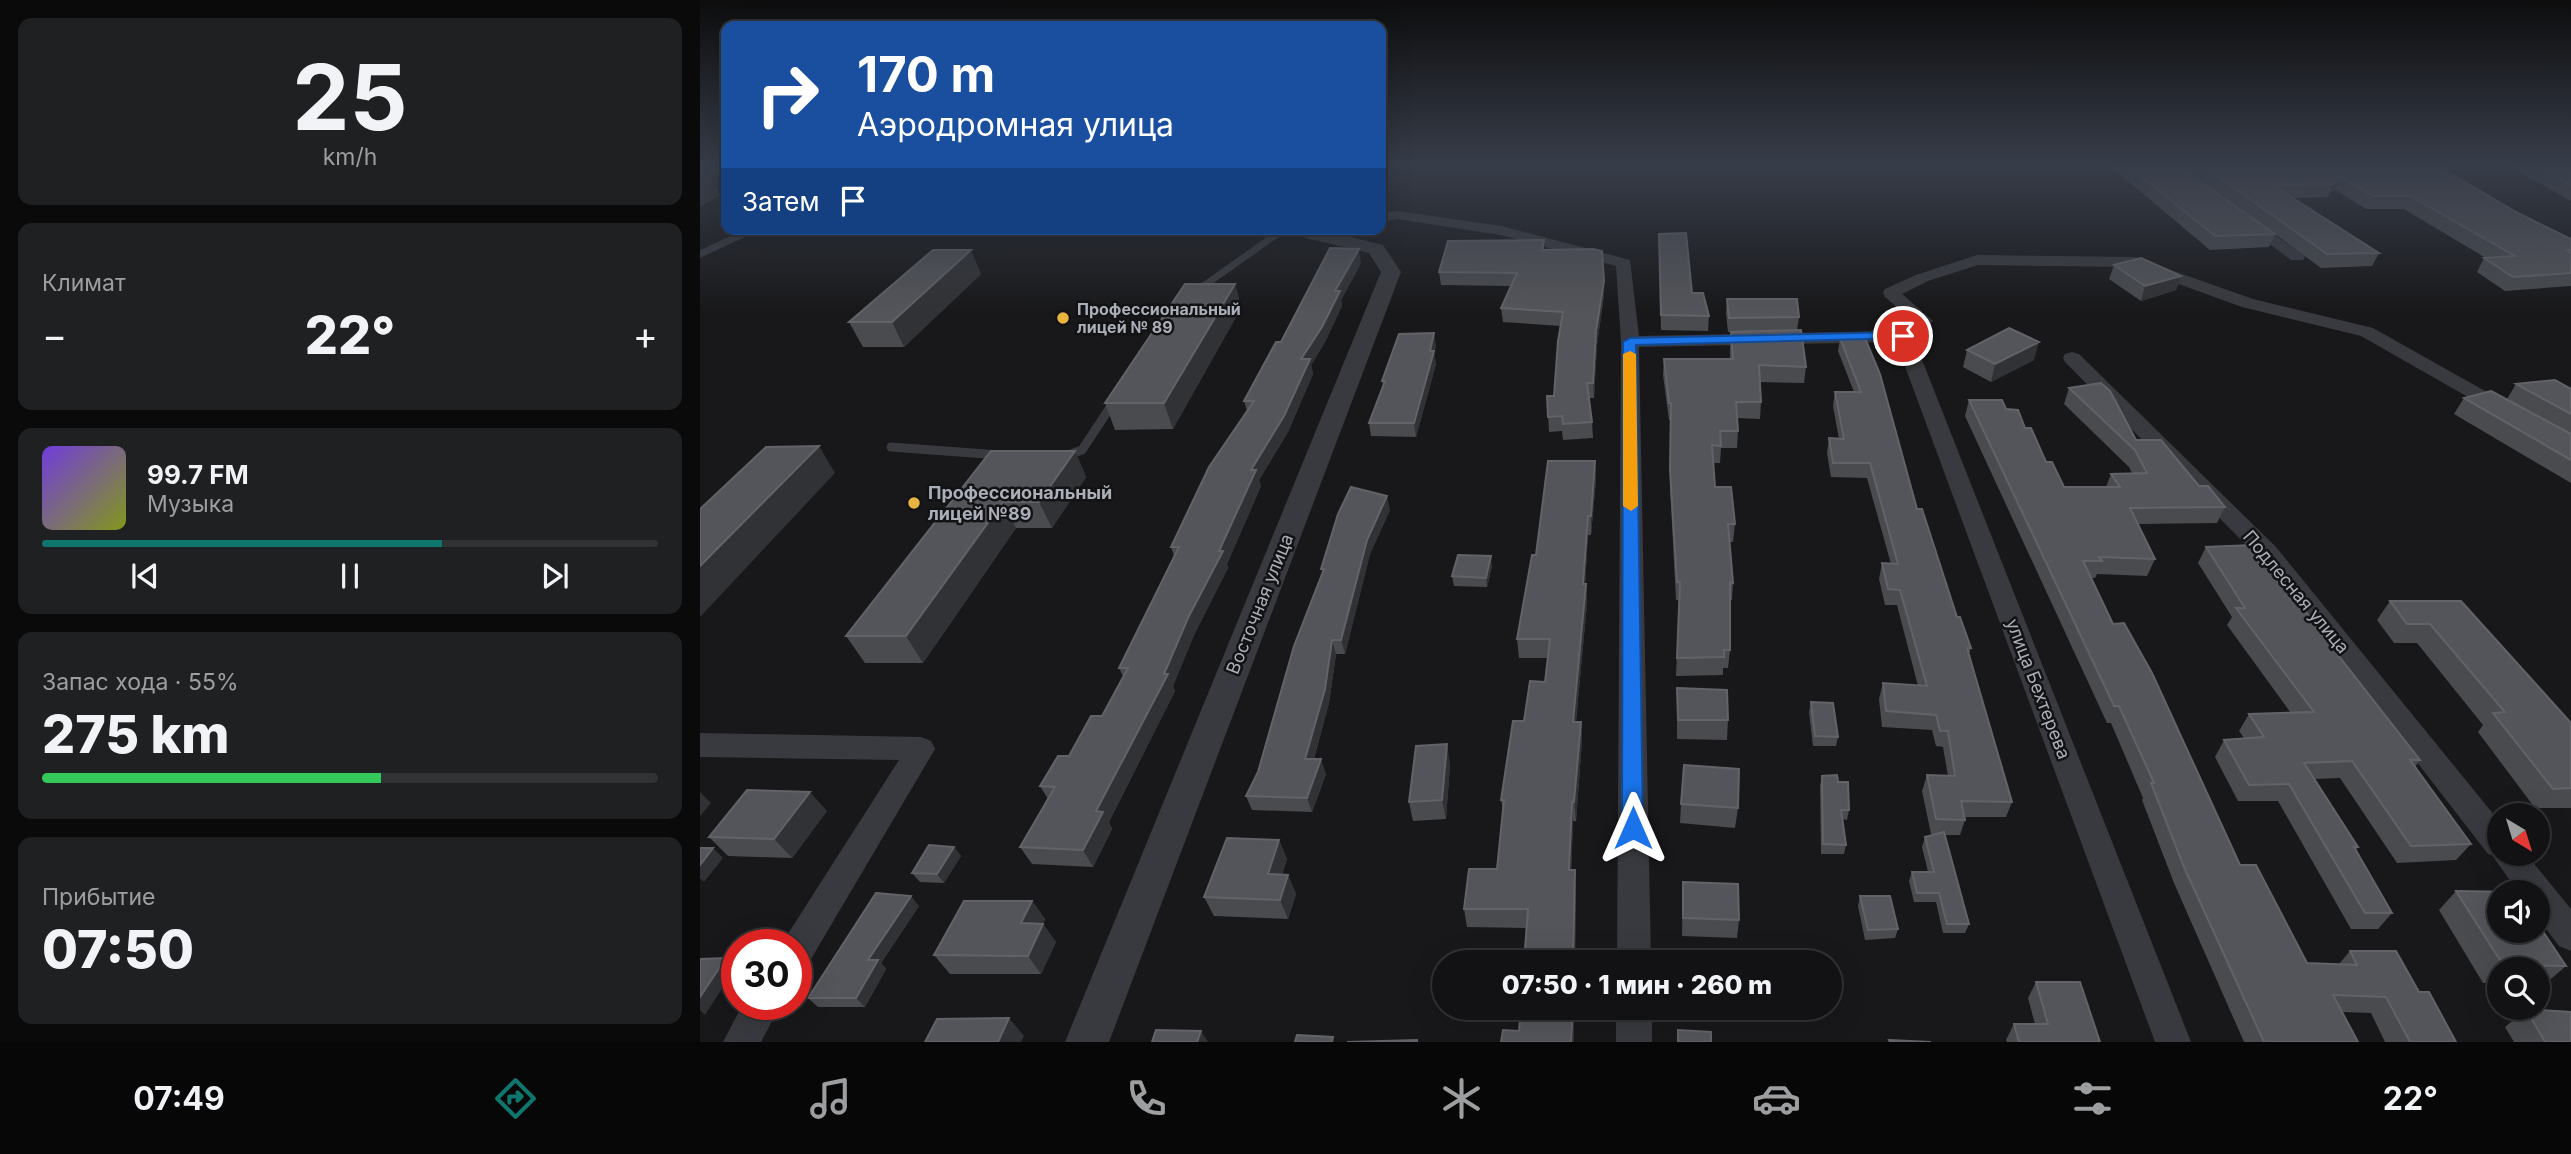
<!DOCTYPE html>
<html lang="ru">
<head>
<meta charset="utf-8">
<style>
	:root { --surface:#121214; --page:#1f2022; --text:#f1f3f6; --muted:#9c9ea0; --line:#313234; --accent:#0f766e }
	body { margin:0; font-family:Inter,sans-serif; background:var(--page); color:var(--text); height:100vh; display:flex; flex-direction:column; font-size:26px; white-space:nowrap }
	* { box-sizing:border-box; margin:0 }
	p { font-size:23px; color:var(--muted) }
	.icon { flex:none; width:38px; height:38px; fill:none; stroke:currentColor; stroke-width:2; stroke-linecap:round; stroke-linejoin:round }
	.map { position:relative; flex:1; overflow:hidden }
	.panel { display:flex; flex-direction:column; gap:18px; padding:18px; background:#0a0a0b; width:700px }
	.panel>* { flex:none }
	.guide { position:absolute; left:21px; top:21px; width:665px; height:214px; border-radius:14px; box-shadow:0 7px 28px #0002,0 0 0 2px var(--line); background:#1a4fa0; color:#fff; overflow:hidden }
	.needle { width:46px; rotate:142deg }
	.tools { position:absolute; left:1787px; top:803px; display:grid; gap:14px }
	.tools a { display:grid; place-items:center; width:63px; height:63px; border-radius:50%; background:var(--surface); box-shadow:0 7px 28px #0002,0 0 0 2px var(--line); font-size:35px }
	.speed { position:absolute; left:21px; top:929px; display:flex; gap:14px; font-size:35px; font-weight:700; text-align:center }
	.speed>* { display:grid; place-content:center; width:91px; height:91px; border-radius:50%; background:var(--surface); box-shadow:0 7px 28px #0002,0 0 0 2px var(--line); line-height:1 }
	.speed .limit { border:10px solid #d22; background:#fff; color:#111 }
	.pin { position:absolute; display:grid; place-items:center; width:60px; height:60px; color:#fff; margin:-30px; border:4px solid #fff; border-radius:50%; box-shadow:0 2px 7px #0007 }
	.me { position:absolute; width:77px; margin:-38px; rotate:0deg; stroke-linejoin:round; filter:drop-shadow(0 0 5px #0008) }
	.turn { display:flex; align-items:center; gap:24px; height:147px; padding:0 21px; font-size:32px }
	.turn .icon { width:91px; height:91px; stroke-width:2.5 }
	.turn b { display:block; font-size:49px; line-height:60px }
	.then { display:flex; align-items:center; height:66px; padding:0 21px; background:#0003; gap:14px; font-size:26px }
	.big { font-size:52px; font-weight:800; line-height:1.1 }
	.panel .widget { flex:1; display:flex; flex-direction:column; justify-content:center; gap:10px; min-width:0; padding:0 24px; border-radius:14px; background:var(--page) }
	.panel .dial { align-items:center; gap:0 }
	.dial b { font-size:91px; line-height:1 }
	.song { display:flex; align-items:center; gap:21px }
	.cover { width:84px; height:84px; border-radius:10px; background:linear-gradient(135deg,hsl(260 70% 55%),hsl(70 70% 35%)) }
	.played { height:7px; border-radius:4px; background:linear-gradient(90deg,var(--accent) 65%,var(--line) 65%) }
	.keys { display:flex; justify-content:space-around; direction:ltr }
	.heat { display:flex; justify-content:space-between; align-items:center; font-size:38px; direction:ltr }
	.charge { height:10px; border-radius:5px; background:linear-gradient(90deg,#34c759 55%,var(--line) 0) }
	.trip { position:absolute; left:732px; top:950px; width:410px; height:70px; border-radius:35px; background:var(--surface); box-shadow:0 7px 28px #0002,0 0 0 2px var(--line); font-weight:800; line-height:70px; text-align:center }
	.tab-bar { display:flex; height:112px; justify-content:space-around; align-items:center; background:#070708; color:var(--muted) }
	.tab-bar .icon { width:49px; height:49px }
	.tab-bar .current { color:var(--accent) }
	.tab-bar b { font-size:32px; color:var(--text) }
	main { display:flex; flex:1; min-height:0 }
	.map>svg:first-child { display:block }
</style>
</head>
<body>
<main>
<section class="panel">
<div class="widget dial"><b>25</b><p>km/h</p></div>
<div class="widget"><p>Климат</p>
<div class="heat"><a>−</a><b class="big">22°</b><a>+</a></div>
</div>
<div class="widget">
<div class="song"><i class="cover"></i><div><b>99.7 FM</b><p>Музыка</p></div></div>
<div class="played"></div>
<div class="keys"><svg class="icon" aria-label="previous" viewBox="0 0 24 24"><path d="M18 5L8 12l10 7zM5 5v14"/></svg><svg class="icon" aria-label="pause" viewBox="0 0 24 24"><path d="M8 5v14M16 5v14"/></svg><svg class="icon" aria-label="next" viewBox="0 0 24 24"><path d="M6 5l10 7-10 7zM19 5v14"/></svg></div>
</div>
<div class="widget"><p>Запас хода · 55%</p><b class="big">275 km</b><div class="charge"></div></div>
<div class="widget"><p>Прибытие</p><b class="big">07:50</b></div>
</section>
<div class="map">
<svg width="1871" height="1042" viewBox="0 0 1871 1042">
	<rect width="100%" height="100%" fill="#18181a"/>
	<g fill="none" stroke-linecap="round" stroke-linejoin="round">
		<!-- service-far1 -->
		<path stroke="#393a3f" stroke-width="7" d="M0,177L26,166
			M0,254L54,229
			M495,292L584,229"/>
		<!-- service -->
		<path stroke="#393a3f" stroke-width="9" d="M191,447L300,455
			M365,456L382,450L415,400"/>
		<!-- minor -->
		<path fill="#393a3f" fill-rule="evenodd" d="M697,211L802,226L930,260L939,336L1199,331L1213,321L1185,297L1183,293L1185,289L1216,275L1277,255L1434,257L1553,299L1673,328L1810,405L1813,409L1810,413H1796L1661,336L1542,307L1432,267L1278,265L1228,281L1202,294L1233,321L1213,337L1491,1042H1455L1196,342L939,347L951,962H917L921,342L916,266L801,235L697,219L681,222V214Z
			M1549,218L1603,254L1605,257L1603,260H1591L1544,225L1542,222L1544,219Z
			M1372,352L1379,354L1576,547L1799,821V854H1826L1871,909V951L1859,946L1838,918V892H1818L1792,855L1788,854L1560,559L1365,362L1363,358L1365,354Z
			M0,733L221,737L231,741L235,749L108,964L96,968V945H82L84,940L199,760L0,757Z
			M43,1004H81L61,1042H23Z
			M916,1008H952V1042H916Z"/>
		<!-- tertiary -->
		<path fill="#393a3f" fill-rule="evenodd" d="M583,229H617L683,245L701,272L409,1042H365L681,272L669,253L585,233Z"/>
	</g>
	<!-- wall -->
	<path fill="#494b4f" d="M1410,166H1478L1563,225L1481,166H1738L1816,212L1871,239V286L1805,291L1777,272L1784,258H1786L1704,209H1666L1634,189L1628,197L1593,198L1679,253L1672,266L1621,268L1575,234L1569,247L1510,250Z
		M1809,166H1871V201Z
		M959,234L992,293L1009,316L1008,331L961,330Z
		M844,240V250L904,295L897,345L894,398H889L892,422L893,438L863,440L862,431L849,432L847,396H854L861,326L803,322L801,308L811,286L741,285L739,272Z
		M661,263L641,300L642,306L625,342L611,365L613,374L588,432L559,480L561,486L527,564L528,568L494,635L473,686L475,691L409,822L412,829L393,867L332,864L320,847L348,799L340,786L369,756L402,716L423,676L419,668L474,556L471,547L547,411L544,401L581,342Z
		M1414,265L1481,276L1476,290L1441,301L1409,279Z
		M281,274L204,347H163L149,322Z
		M535,284L541,308L473,429L415,430L405,403Z
		M1027,299L1099,317L1097,330L1028,332L1026,313Z
		M1031,332L1106,367L1104,383L1060,382L1061,402L1060,419L1037,418L1038,431L1037,448H1021L1020,463H1013L1015,487L1035,524L1033,542H1030L1033,583L1032,600H1030V650L1028,668H1023V675L976,676L979,600H976L970,487L971,420H969L963,375L964,359H1030V348Z
		M1140,338L1217,509L1257,617L1271,648L1269,654L1312,802L1306,817H1265V820L1260,835H1244L1269,924L1265,933H1243L1236,902H1214L1209,881L1212,872H1228L1222,847L1225,837L1236,835L1231,834L1222,791L1227,775L1248,776L1243,747L1236,746L1232,730L1182,727L1179,699L1183,683L1218,686L1197,605H1185L1179,579L1182,563L1191,564L1167,478L1131,477L1127,453L1129,438L1139,439L1133,406L1135,392H1154L1138,351Z
		M736,346L734,353L736,364L716,437L671,436L669,423L683,386L682,381Z
		M1267,350L1334,360L1291,382L1263,367Z
		M1816,384L1871,389V483L1754,414L1764,398L1807,399Z
		M1369,388L1436,440L1499,486L1525,507L1517,523L1438,524L1455,559L1447,576L1397,574L1395,578H1391L1413,624L1540,865L1607,963L1639,964L1650,951L1719,992L1756,1042H1685L1671,1013L1642,1012L1658,1042H1544L1474,883L1442,800L1443,798L1411,723H1407L1265,416L1269,400L1306,409L1325,428L1346,462L1364,487H1406L1411,474L1432,473L1429,467L1364,404Z
		M291,451H375L386,477L352,528H316L223,663H165L146,636Z
		M895,461L896,480L891,535H888L885,584H886L887,603L876,722H881L882,741L876,821H873L871,870L876,889L875,962H824L826,928L767,927L764,909L797,869L803,810L801,800L824,721L845,682L848,658H819L817,639L836,555Z
		M690,510L670,554L645,654H636L629,703L614,759L626,774L612,812L552,810L546,796L558,772L623,573L621,569Z
		M1506,547L1561,559L1620,632L1720,760L1715,767L1771,844L1756,860L1697,863L1640,778L1614,779L1658,847L1656,850L1692,913L1678,929H1651L1578,801H1538L1515,757L1524,740L1544,738L1539,731L1549,714L1591,713L1527,625L1532,617L1498,563Z
		M792,566L787,587L754,586L752,576Z
		M1690,601H1761L1871,723V808H1835L1778,732L1783,725L1717,643H1694L1677,620Z
		M977,688L1028,720L1027,740L977,739Z
		M1111,702L1138,737L1136,746H1113L1109,712Z
		M750,764L746,819L713,821L709,802Z
		M1122,776L1138,782L1149,810L1147,820L1143,819L1146,845L1144,854H1121L1120,786Z
		M981,804L1038,808L1035,828L980,823Z
		M127,811L92,858L28,856L9,837Z
		M579,840L587,859L582,875H588L596,894L588,919L514,916L504,897Z
		M254,847L261,856L244,883L220,882L212,873Z
		M983,882L1039,920L1037,938L982,936Z
		M1756,891L1866,966L1845,984H1838V970H1799V983H1783L1739,910Z
		M1160,896L1198,929L1195,938L1165,940L1158,906Z
		M332,901L345,919L343,924L356,942L341,974H250L234,955Z
		M219,906L181,963L186,969L165,1007H118L108,998Z
		M1336,982L1400,1042H1307L1306,1040L1314,1024H1335L1328,998Z
		M1826,1009L1871,1042H1814L1805,1027Z"/>
	<!-- shaded-wall -->
	<path fill="#313235" d="M4,167L20,195L0,207V169Z
		M1640,177L1634,189L1628,197L1633,184Z
		M659,249L661,263L641,300L642,306L625,342L611,365L613,374L588,432L559,480L561,486L527,564L528,568L494,635L473,686L475,691L409,822L412,829L393,867L383,850L396,811L464,674L488,618L519,551L551,470L601,359L635,291Z
		M271,250L281,274L204,347L192,322Z
		M1481,276L1476,290L1441,301L1445,286Z
		M904,281V295L897,345L894,398L893,383L896,331Z
		M535,284L541,308L473,429L464,403Z
		M734,333L736,346L734,353L736,364L716,437L714,423Z
		M1339,342L1334,360L1291,382L1295,364Z
		M119,446L135,473L0,617V566Z
		M375,451L386,477L352,528L339,502Z
		M895,461L896,480L891,535V516Z
		M687,496L690,510L670,554L645,654L641,640L667,540Z
		M303,502L316,528L223,663L206,636Z
		M888,516V535L884,603L883,584Z
		M791,556L792,566L787,587L786,578Z
		M886,584L887,603L874,741L873,722Z
		M632,640L636,654L629,703L610,773L605,759Z
		M881,722L882,741L876,821L874,802Z
		M747,744L750,764L746,819L742,800Z
		M621,759L626,774L612,812L607,798Z
		M0,792L11,803L0,816Z
		M110,792L127,811L92,858L74,839Z
		M872,802L873,821L871,888L869,870Z
		M579,840L587,859L576,893L568,874Z
		M254,847L261,856L244,883L237,874Z
		M13,848L23,858L4,882L0,878V865Z
		M875,870L876,889L875,962H873Z
		M588,875L596,894L588,919L580,900Z
		M211,896L219,906L181,963L186,969L165,1007L156,998L168,960Z
		M332,901L345,919L343,924L356,942L341,974L328,956L321,923Z
		M26,958L36,967L5,1015L0,1010V997Z
		M873,1008H874V1042H871Z
		M309,1018L324,1036L321,1042H298Z
		M501,1031L508,1042H497Z"/>
	<!-- building -->
	<path fill="#54555a" stroke="#626369" stroke-width="2" d="M1428,166H1478L1575,234L1515,236Z
		M1503,166H1738L1816,212L1871,239V250H1867L1871,253V273L1813,277L1784,258L1815,256L1710,196H1673L1640,177L1633,184L1574,186L1679,253L1627,254Z
		M1835,166H1864L1871,170V185Z
		M986,233L992,293H1003L1009,316L961,315L959,234Z
		M844,240L842,250L893,249L902,251L904,281L896,331L893,383H887L892,422L863,424L862,416L848,417L847,396H854L858,341L863,312L801,308L817,273L739,272L748,241Z
		M630,248L659,249L635,291H640L622,327L601,359H610L584,416L551,470H556L519,551H523L488,618L464,674H468L396,811L403,812L383,850L320,847L355,787L340,786L358,756H369L391,716H402L428,668H419L479,547H471L509,467L554,401H544L576,342H581Z
		M233,250H271L192,322H149Z
		M1441,258L1481,276L1445,286L1414,265Z
		M485,284H535L464,403H405Z
		M1027,299H1097L1099,317L1029,318Z
		M1309,328L1339,342L1295,364L1267,350Z
		M1101,330L1106,367L1059,365L1061,402H1036L1038,431H1020L1021,446L1012,445L1015,487H1031L1035,524H1028L1033,583L1030,582V650H1024V657L977,658L980,582H977L970,470L971,403H969L964,359H1033L1031,332Z
		M734,333L730,351H734L714,423H669L685,381H682L699,334Z
		M1140,338H1165L1180,374L1217,509H1222L1257,617H1260L1271,648H1267L1312,802L1261,801L1265,820L1236,819L1227,775L1255,776L1248,731H1240L1236,715L1186,711L1183,683L1227,686L1200,590L1188,589L1182,563L1198,564L1170,463H1133L1129,438L1144,439L1135,392H1161Z
		M1855,380L1871,389V414L1816,384Z
		M1401,383L1410,391L1436,440H1461L1499,486H1508L1525,507L1430,508L1455,559L1399,557L1402,561H1383L1413,624L1424,623L1452,673L1540,865H1556L1607,963L1657,965L1650,951H1696L1719,992H1729L1756,1042H1710L1686,997L1633,995L1658,1042H1564L1484,867L1451,783H1454L1419,706H1414L1269,400H1302L1306,409L1318,410L1325,428H1331L1346,462H1352L1364,487H1420L1411,474L1447,473L1435,450L1369,388Z
		M1791,391L1871,434V460L1764,398Z
		M119,446L0,566V509L66,447Z
		M291,451H375L339,502H303L206,636H146Z
		M848,461H895L891,516H888L883,584H886L873,722H881L874,802H872L869,870H875L873,962H824L828,909H764L769,869H797L804,800H801L813,721H824L830,681L845,682L850,639H817L832,555H836Z
		M651,487L687,496L667,540L641,640H632L625,689L605,759H621L607,798L546,796L558,772L594,646L624,569H621L638,514Z
		M1552,545L1561,559H1569L1620,632L1720,760H1710L1771,844L1711,846L1652,761L1604,763L1658,847H1654L1692,913H1665L1589,784L1549,785L1524,740L1564,737L1549,714L1614,712L1536,608H1545L1506,547Z
		M758,555L791,556L786,578L752,576Z
		M1690,601H1761L1871,723V788L1853,789L1793,713L1805,712L1730,624H1707Z
		M977,688L1027,690L1028,720H978Z
		M1111,702L1133,703L1138,737L1115,736Z
		M747,744L742,800L709,802L716,746Z
		M984,765L1039,769L1038,808L981,804Z
		M1137,775L1138,782H1148L1149,810H1141L1146,845L1123,844L1122,776Z
		M47,790L110,792L74,839L9,837Z
		M1244,832L1269,924H1247L1239,893H1217L1212,872H1234L1225,837Z
		M527,838L579,840L568,874L588,875L580,900L504,897Z
		M229,845L254,847L237,874L212,873Z
		M0,848H13L0,865Z
		M983,882L1038,884L1039,920L983,918Z
		M1756,891L1815,892H1799V931H1838V924L1866,966L1803,965Z
		M176,893L211,896L168,960H178L156,998H108Z
		M1160,896H1190L1198,929L1168,930Z
		M264,901H332L321,923L343,924L328,956L234,955Z
		M26,958L0,997V959Z
		M1336,982H1380L1400,1042H1319L1314,1024H1348Z
		M821,1008H873L871,1042H801L803,1030L819,1031Z
		M1826,1009L1871,1012V1042H1845Z
		M309,1018L298,1042H225L237,1019Z
		M456,1030L501,1031L497,1042H452Z
		M978,1030L1011,1032V1042H978Z
		M597,1035L633,1037L632,1042H595Z
		M717,1040V1042H647Z
		M1189,1040L1231,1042H1190Z"/>
	<!-- sky -->
	<linearGradient id="sky" x2="0" y2="1"><stop stop-color="#0d0d0e"/><stop offset="0.53" stop-color="#373d49"/><stop offset="1" stop-color="#373d49" stop-opacity="0"/></linearGradient>
	<rect width="1871" height="312" fill="url(#sky)"/>
	<!-- route -->
	<path fill="#1a73e8" stroke="#114b97" stroke-width="2" d="M1203,332L1207,333V338L936,345L943,828L940,834L933,837L925,834L922,828L923,342L930,338Z"/>
	<!-- slow -->
	<path fill="#f59e0b" d="M930,351L936,354L938,506L931,511L923,506V354Z"/>
	<!-- markers -->
	<g fill="#e9b440" stroke="#131315" stroke-width="2.5">
		<circle cx="363" cy="318" r="7"/>
		<circle cx="214" cy="503" r="7"/>
	</g>
	<g text-anchor="middle" stroke-width="5" stroke-linejoin="round" paint-order="stroke">
		<!-- far-poi labels -->
		<g font-size="16" font-weight="bold" fill="#abafb9" stroke="#131315" text-anchor="start">
			<text x="377" y="315">Профессиональный<tspan x="377" dy="18">лицей № 89</tspan></text>
		</g>
		<!-- poi labels -->
		<g font-size="18" font-weight="bold" fill="#abafb9" stroke="#131315" text-anchor="start">
			<text x="228" y="499">Профессиональный<tspan x="228" dy="21">лицей №89</tspan></text>
		</g>
		<!-- street labels -->
		<g font-size="18" fill="#abafb9" stroke="#131315">
			<text transform="translate(1596 592) rotate(50)" y="6">Подлесная улица</text>
			<text transform="translate(560 604) rotate(-68)" y="6">Восточная улица</text>
			<text transform="translate(1338 689) rotate(69)" y="6">улица Бехтерева</text>
		</g>
	</g>
</svg>
<div class="tools">
<a><svg class="needle" viewBox="-14 -14 28 28"><path d="M0-13l5 13h-10z" fill="#e53935"/><path d="M0 13l5-13h-10z" fill="#9c9ea0"/></svg></a>
<a><svg class="icon" aria-label="sound" viewBox="0 0 24 24"><path d="M4 9h4l5-4v14l-5-4H4zM17 9q2 3 0 6"/></svg></a>
<a><svg class="icon" aria-label="search" viewBox="0 0 24 24"><circle cx="10" cy="10" r="6"/><path d="M15 15l6 6"/></svg></a>
</div>
<div class="speed"><div class="limit">30</div></div>
<div class="pin" style="left:1203px;top:336px;background:#d93025"><svg class="icon" aria-label="arrive" viewBox="0 0 24 24"><path d="M6 21V4h12l-3 4 3 4H6"/></svg></div>
<svg class="me" style="left:933px;top:828px" viewBox="-20 -20 40 40"><path d="M0-17L14 15 0 8-14 15z" fill="#1a73e8" stroke="#fff" stroke-width="4"/></svg>
<div class="trip">07:50 · 1 мин · 260 m</div>
<div class="guide">
<div class="turn"><svg class="icon" aria-label="right" viewBox="0 0 24 24"><path d="M7 20v-9h11M14 6l5 5-5 5"/></svg><div><b>170 m</b>Аэродромная улица</div></div>
<div class="then">Затем<svg class="icon" aria-label="arrive" viewBox="0 0 24 24"><path d="M6 21V4h12l-3 4 3 4H6"/></svg></div>
</div>
</div>
</main>
<nav class="tab-bar">
<b>07:49</b>
<svg class="icon current" aria-label="directions" viewBox="0 0 24 24"><path d="M12 3l9 9-9 9-9-9zM9 14v-3h6M13 9l2 2-2 2"/></svg>
<svg class="icon" aria-label="music" viewBox="0 0 24 24"><path d="M9 18V5l10-2v13"/><circle cx="6" cy="18" r="3"/><circle cx="16" cy="16" r="3"/></svg>
<svg class="icon" aria-label="phone" viewBox="0 0 24 24"><path d="M5 4h4l2 5-3 2q2 4 5 5l2-3 5 2v4C11 20 4 13 5 4z"/></svg>
<svg class="icon" aria-label="climate" viewBox="0 0 24 24"><path d="M12 3v18M4 7l16 10M4 17L20 7"/></svg>
<svg class="icon" aria-label="car" viewBox="0 0 24 24"><path d="M5 17H2v-5l4-1 3-4h7l3 4 3 1v5h-3M9 17h6M6 11h13"/><circle cx="7" cy="17" r="2"/><circle cx="17" cy="17" r="2"/></svg>
<svg class="icon" aria-label="filters" viewBox="0 0 24 24"><path d="M4 7h16M4 17h16"/><circle cx="9" cy="7" r="2"/><circle cx="15" cy="17" r="2"/></svg>
<b>22°</b>
</nav>
</body>
</html>
